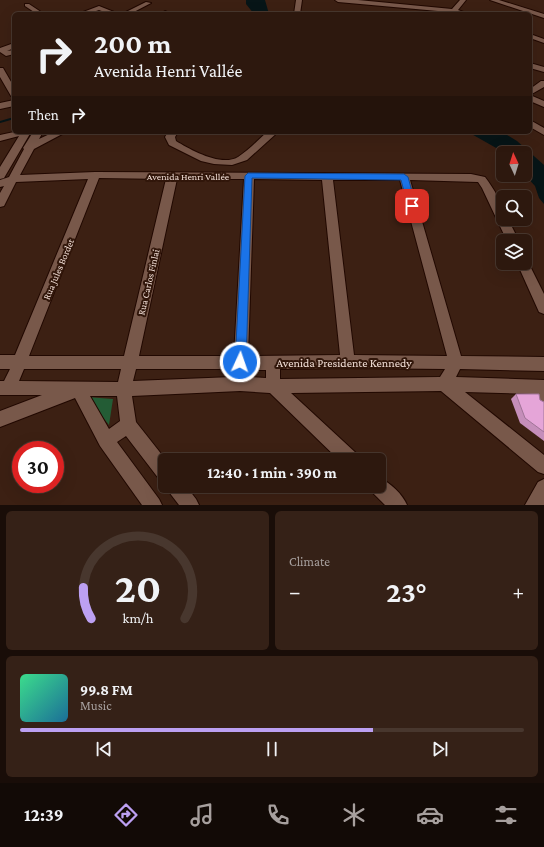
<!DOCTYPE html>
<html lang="en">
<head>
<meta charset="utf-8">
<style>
	:root { --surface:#2d180e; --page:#352117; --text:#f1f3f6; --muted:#a7a09e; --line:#48372e; --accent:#bca0f2 }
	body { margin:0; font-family:"Crimson Pro",serif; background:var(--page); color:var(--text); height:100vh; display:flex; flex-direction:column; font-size:15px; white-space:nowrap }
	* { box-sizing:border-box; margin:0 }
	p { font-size:13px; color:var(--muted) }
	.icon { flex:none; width:22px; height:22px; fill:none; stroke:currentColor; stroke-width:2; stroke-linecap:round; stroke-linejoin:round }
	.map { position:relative; height:505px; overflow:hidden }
	.panel { display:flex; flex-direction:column; gap:6px; padding:6px; background:#190d08; flex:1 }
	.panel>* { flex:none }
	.banner { position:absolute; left:12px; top:12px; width:520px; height:122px; border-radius:6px; box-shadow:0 4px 16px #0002,0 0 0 1px var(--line); background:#2d180e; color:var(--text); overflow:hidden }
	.needle { width:26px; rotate:356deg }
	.buttons { position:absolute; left:496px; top:146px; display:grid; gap:8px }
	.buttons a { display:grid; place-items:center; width:36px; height:36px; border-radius:6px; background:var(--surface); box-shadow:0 4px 16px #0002,0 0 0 1px var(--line); font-size:20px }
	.speed { position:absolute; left:12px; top:441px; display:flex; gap:8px; font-size:20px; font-weight:700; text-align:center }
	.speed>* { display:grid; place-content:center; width:52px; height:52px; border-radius:50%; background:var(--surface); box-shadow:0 4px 16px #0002,0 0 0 1px var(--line); line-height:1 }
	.speed .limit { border:6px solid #d22; background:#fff; color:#111 }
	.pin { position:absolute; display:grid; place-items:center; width:34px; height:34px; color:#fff; margin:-17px; border-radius:8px; box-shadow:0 2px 6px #0006 }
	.me { position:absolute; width:44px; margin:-22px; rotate:3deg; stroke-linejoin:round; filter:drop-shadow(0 0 3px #0008) }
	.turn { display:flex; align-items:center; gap:14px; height:84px; padding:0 16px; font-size:18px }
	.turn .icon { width:52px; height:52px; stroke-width:2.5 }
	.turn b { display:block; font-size:28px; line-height:34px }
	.then { display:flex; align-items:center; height:38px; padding:0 16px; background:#0003; gap:8px; font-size:15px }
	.big { font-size:30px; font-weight:700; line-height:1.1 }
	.panel .widget { flex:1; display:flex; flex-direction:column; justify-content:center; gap:6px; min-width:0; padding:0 14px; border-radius:6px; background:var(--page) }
	.panel .dial { align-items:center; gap:0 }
	.dial svg { height:104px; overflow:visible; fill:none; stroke:var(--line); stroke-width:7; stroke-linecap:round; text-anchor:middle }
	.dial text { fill:var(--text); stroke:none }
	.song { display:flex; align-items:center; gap:12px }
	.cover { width:48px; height:48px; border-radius:6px; background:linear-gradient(135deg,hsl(150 70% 55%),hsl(200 70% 35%)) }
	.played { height:4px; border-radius:2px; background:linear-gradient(90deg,var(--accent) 70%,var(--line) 70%) }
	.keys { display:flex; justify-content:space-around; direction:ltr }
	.heat { display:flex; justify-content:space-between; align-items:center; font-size:22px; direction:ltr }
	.panel .tiles { flex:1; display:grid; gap:6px; grid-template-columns:1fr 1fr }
	.widget:last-child { grid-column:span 2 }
	.trip { position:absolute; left:158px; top:453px; width:228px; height:40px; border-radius:6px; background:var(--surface); box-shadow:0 4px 16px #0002,0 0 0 1px var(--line); font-weight:700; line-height:40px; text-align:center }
	.dock { display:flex; height:64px; justify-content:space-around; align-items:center; background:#120a06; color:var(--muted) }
	.dock .icon { width:28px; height:28px }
	.dock .current { color:var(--accent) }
	.dock b { font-size:18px; color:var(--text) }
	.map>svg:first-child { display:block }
</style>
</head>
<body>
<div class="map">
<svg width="544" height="505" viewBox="0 0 544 505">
	<rect width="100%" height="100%" fill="#3c2013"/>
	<!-- green -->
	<path fill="#235c35" d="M87,397L113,399L109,425Z"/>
	<!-- water -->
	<path fill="#071517" d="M246,0H265L269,14H254L246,4Z
		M468,132H502L517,141L544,165V204L539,198L535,186L525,175V153H505Z"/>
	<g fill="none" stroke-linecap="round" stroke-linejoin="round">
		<!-- stream -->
		<path stroke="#071517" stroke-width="2" d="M0,122L14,118"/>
		<defs>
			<path id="minor" d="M296,0H302L300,14H294Z
				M335,0H358L452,9L460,0H466L458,10L469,14H448L449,12L338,2Z
				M490,0H499L544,14V18Z
				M146,2L151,3L130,14H122Z
				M25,4H29L44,14H37L25,6Z
				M99,6L119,14H110L99,10L87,14H78Z
				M165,11L167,12L168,14H160Z
				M530,34L544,39V43L530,38Z
				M14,43V48L7,51L14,50V54L6,56L0,52V48Z
				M530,63L544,67V72L530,68Z
				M0,68H3L14,87V97L11,96L0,77Z
				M541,81H544V87L530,95L544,101V107L530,101V89Z
				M14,100V106L0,109V103Z
				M530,120L544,128V135L530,127Z
				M14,132H31L4,178L0,179V167L19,136L0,141V135Z
				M33,132H43L39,139L54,132H66L34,149L20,175L95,172L471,174L485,177C494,189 503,203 503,219H508L519,241H507L482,188L478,182L410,180L461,356L544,357V371L460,369L456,377L544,380V406L541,407L536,405L533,394L465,392L544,455V474L538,472L441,391L291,393L357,454L359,460H339L270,393L240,391L132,396L136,422L166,460L165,481L159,479L126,436L117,442L159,499L162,505H142L100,446L75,398L0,427V411L42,395H0V381H4L10,369H0V355H15L88,179L16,182L4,206L0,207V193L4,186L0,187V180L9,177L24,149L23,148ZM99,178L166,179L124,356H29ZM177,179H244L234,356H139ZM254,179L322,180L340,355L248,356ZM333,180H400L447,356L354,355ZM348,368L445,369L440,377L280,379V369ZM24,369H121L118,382L19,381ZM136,369H233V377L133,381ZM248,370H266V378L248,377ZM90,396H117L120,421L109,429Z
				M168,132H178L175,137L176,141C191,150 221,167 238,157C249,150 258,140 267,132H278L247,160L232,165L214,164L201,161L169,145L165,137Z
				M525,259L527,260L544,294V314L539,312L517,263H525Z
				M379,478C390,482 403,495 407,505H385L372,492L369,486H379Z
				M544,479V505H525L538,482Z
				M166,486H186L196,499L199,505H179L169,492Z"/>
		</defs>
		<!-- minor casing -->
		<use href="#minor" stroke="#210801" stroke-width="2"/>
		<!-- minor -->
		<use href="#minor" fill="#78584a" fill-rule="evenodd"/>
	</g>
	<!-- wall -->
	<path fill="#c58eba" d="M516,394L540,400L544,402V441L520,423L511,399Z"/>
	<!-- building -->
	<path fill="#e5a5d8" stroke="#a07497" d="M516,394H539L540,400L544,402V432L525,418Z"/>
	<!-- route -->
	<path fill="#1a73e8" stroke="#114b97" d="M248,173L404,174L408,177L416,206L412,209L408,206L401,180L252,178L246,362L244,366L240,367L237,366L235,362L245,176Z"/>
	<g text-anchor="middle" stroke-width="4" stroke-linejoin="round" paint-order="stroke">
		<!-- street labels -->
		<g font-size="10" fill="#f1ded6" stroke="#31160a">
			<text x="188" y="180">Avenida Henri Vallée</text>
			<text transform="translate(58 269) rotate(-67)" y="4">Rua Jules Bordet</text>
			<text transform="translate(148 282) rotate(-77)" y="4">Rua Carlos Finlai</text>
		</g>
		<!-- near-street labels -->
		<g font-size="12" fill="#f1ded6" stroke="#31160a">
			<text x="344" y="367">Avenida Presidente Kennedy</text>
		</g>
	</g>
</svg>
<div class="buttons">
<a><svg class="needle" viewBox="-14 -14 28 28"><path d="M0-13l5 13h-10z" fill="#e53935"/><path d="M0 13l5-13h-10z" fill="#a7a09e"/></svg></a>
<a><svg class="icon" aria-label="search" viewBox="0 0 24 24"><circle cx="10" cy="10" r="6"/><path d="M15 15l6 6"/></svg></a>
<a><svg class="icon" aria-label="layers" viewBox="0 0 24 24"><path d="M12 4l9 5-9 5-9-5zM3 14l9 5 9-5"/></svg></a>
</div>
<div class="speed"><div class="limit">30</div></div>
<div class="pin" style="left:412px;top:206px;background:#d93025"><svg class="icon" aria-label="arrive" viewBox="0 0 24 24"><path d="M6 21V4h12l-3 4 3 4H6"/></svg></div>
<svg class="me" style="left:240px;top:362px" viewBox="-20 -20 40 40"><circle r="17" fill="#1a73e8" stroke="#fff" stroke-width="3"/><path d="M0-11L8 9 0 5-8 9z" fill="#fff"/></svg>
<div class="trip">12:40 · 1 min · 390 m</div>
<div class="banner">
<div class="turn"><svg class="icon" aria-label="right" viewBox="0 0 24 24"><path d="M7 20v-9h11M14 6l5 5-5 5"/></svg><div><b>200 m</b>Avenida Henri Vallée</div></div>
<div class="then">Then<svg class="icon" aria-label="right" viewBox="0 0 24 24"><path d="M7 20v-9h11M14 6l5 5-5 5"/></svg></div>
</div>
</div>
<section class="panel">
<div class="tiles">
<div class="widget dial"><svg viewBox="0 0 100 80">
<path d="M14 69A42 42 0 1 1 86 69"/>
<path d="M14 69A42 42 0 0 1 8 45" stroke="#bca0f2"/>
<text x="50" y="56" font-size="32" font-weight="700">20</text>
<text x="50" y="72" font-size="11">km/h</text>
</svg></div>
<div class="widget"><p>Climate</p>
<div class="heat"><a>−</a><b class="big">23°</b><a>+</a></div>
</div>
<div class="widget">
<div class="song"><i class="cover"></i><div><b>99.8 FM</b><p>Music</p></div></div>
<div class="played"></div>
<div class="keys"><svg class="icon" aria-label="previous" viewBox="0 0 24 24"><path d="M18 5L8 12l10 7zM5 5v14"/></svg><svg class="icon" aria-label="pause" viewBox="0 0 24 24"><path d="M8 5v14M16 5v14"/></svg><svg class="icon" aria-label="next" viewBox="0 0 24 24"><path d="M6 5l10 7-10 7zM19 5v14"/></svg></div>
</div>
</div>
</section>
<nav class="dock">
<b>12:39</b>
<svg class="icon current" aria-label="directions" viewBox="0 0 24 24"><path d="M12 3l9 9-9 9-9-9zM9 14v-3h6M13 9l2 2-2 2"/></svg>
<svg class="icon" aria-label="music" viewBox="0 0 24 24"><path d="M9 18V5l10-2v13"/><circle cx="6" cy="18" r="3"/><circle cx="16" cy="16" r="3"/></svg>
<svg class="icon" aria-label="phone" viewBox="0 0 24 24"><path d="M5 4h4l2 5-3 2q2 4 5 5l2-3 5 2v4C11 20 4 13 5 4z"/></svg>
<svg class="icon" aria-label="climate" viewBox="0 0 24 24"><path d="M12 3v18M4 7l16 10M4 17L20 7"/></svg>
<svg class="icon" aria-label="car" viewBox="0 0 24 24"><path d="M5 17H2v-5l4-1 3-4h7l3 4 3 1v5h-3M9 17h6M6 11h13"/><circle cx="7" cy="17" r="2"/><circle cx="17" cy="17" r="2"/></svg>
<svg class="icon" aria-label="filters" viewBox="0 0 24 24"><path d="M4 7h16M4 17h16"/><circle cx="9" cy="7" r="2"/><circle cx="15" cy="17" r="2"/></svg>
</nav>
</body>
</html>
